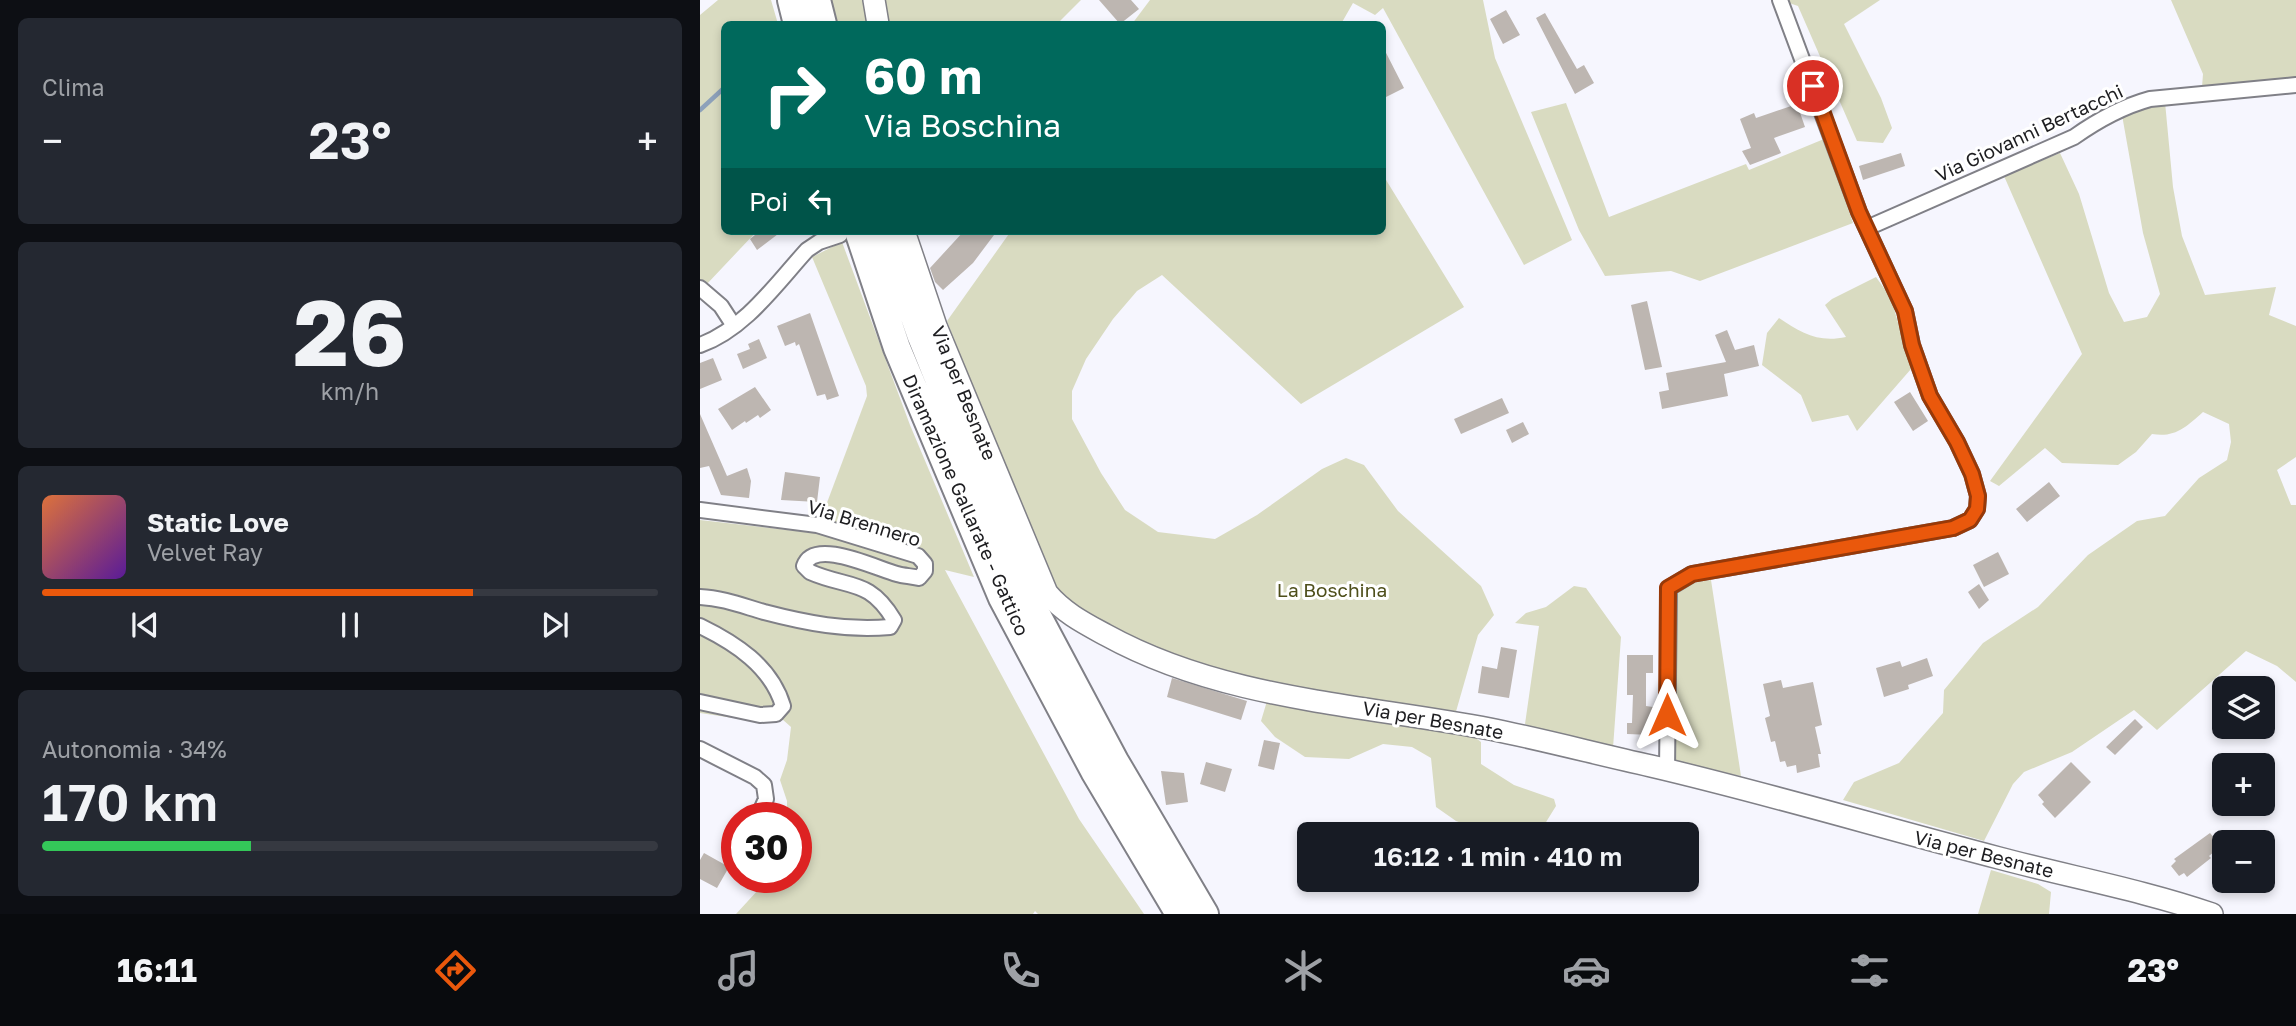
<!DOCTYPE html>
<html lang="it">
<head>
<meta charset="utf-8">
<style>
	:root { --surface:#171b24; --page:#242831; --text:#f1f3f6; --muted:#9ea1a6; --line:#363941; --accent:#ea580c }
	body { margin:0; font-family:"Golos Text",sans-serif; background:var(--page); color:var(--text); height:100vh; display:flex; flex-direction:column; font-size:26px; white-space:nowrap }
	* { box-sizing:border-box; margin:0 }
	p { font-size:23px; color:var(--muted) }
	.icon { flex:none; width:38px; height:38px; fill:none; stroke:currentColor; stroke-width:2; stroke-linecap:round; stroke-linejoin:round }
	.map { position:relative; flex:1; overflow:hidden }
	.sheet { display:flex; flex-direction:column; gap:18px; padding:18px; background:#0d0f14; width:700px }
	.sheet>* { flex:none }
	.top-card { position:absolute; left:21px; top:21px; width:665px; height:214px; border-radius:10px; box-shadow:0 4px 10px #0003; background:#00695c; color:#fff; overflow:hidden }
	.controls { position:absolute; left:1512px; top:676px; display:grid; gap:14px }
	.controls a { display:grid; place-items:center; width:63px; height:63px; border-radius:10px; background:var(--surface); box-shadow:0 4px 10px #0003; font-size:35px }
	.speed { position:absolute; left:21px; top:802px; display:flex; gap:14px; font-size:35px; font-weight:700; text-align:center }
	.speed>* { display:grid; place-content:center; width:91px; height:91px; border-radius:50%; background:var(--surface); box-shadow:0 4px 10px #0003; line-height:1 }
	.speed .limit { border:10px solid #d22; background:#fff; color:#111 }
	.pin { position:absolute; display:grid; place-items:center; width:60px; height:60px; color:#fff; margin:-30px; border:4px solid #fff; border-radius:50%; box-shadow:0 2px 7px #0007 }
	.me { position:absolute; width:77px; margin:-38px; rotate:0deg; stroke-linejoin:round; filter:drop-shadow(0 0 5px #0008) }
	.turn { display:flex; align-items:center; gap:24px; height:147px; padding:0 28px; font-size:32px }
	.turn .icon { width:91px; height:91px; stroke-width:2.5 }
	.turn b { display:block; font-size:49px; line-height:60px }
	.then { display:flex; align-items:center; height:66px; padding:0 28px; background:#0003; gap:14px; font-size:26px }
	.big { font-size:52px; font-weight:600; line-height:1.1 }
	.sheet .tile { flex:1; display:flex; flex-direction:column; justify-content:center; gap:10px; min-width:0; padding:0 24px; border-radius:10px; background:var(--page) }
	.sheet .dial { align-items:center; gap:0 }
	.dial b { font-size:91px; line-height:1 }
	.song { display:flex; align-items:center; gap:21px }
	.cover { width:84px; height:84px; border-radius:10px; background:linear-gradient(135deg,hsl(20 70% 55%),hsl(270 70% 35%)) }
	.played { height:7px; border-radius:4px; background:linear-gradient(90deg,var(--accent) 70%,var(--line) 70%) }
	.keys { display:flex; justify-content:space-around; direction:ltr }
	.heat { display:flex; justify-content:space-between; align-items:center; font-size:38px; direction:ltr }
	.charge { height:10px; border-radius:5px; background:linear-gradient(90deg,#34c759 34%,var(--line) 0) }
	.trip { position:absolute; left:597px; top:822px; width:402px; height:70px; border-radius:10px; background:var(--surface); box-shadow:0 4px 10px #0003; font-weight:600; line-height:70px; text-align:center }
	.dock { display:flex; height:112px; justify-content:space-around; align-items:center; background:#090b0e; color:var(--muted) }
	.dock .icon { width:49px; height:49px }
	.dock .selected { color:var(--accent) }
	.dock b { font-size:32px; color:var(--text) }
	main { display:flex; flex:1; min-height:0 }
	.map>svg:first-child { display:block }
</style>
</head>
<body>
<main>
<section class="sheet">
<div class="tile"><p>Clima</p>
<div class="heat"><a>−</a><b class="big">23°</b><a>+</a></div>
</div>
<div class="tile dial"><b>26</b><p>km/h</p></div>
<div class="tile">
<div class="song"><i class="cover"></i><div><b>Static Love</b><p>Velvet Ray</p></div></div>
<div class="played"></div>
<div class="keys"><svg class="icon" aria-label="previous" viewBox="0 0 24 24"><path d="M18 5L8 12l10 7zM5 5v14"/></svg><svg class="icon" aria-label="pause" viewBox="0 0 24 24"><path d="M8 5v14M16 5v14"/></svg><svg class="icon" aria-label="next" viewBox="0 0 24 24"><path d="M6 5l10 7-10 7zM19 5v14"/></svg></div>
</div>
<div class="tile"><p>Autonomia · 34%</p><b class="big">170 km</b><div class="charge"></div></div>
</section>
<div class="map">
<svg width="1596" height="914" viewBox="0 0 1596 914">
	<rect width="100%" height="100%" fill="#f6f6fe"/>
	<!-- green -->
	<path fill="#d9dbc1" d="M18,0H71L78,24H24V231H57L6,285L0,279V15Z
		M129,0H164L170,24H135Z
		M184,0H381L357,24H187Z
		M450,0H783L795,58L872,240L824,265L683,8L675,15L653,3L641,24H432Z
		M1080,0H1180L1144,24L1181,98L1192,128L1183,143L1157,141L1098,6Z
		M1471,0H1596V77L1502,87L1503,74Z
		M1465,102L1473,187L1482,236L1505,295L1576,287L1569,315L1596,326V457L1577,470L1591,505H1596V682L1577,666L1546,651L1457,730L1434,710L1372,752L1324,772L1313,784L1284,841L1143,800L1154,782L1199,763L1243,713L1244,690L1283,643L1338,607L1388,555L1437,521L1465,516L1499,478L1527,460L1531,442L1529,424L1503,412C1486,427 1475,438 1452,434L1436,452L1418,465L1362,463L1345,448L1299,486L1290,481L1382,354L1304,176L1360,153L1379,194L1409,293L1424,322L1447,317L1460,294L1443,233L1422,115Z
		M866,103L909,217L1046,164L1049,170L1124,139L1153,223L1000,281L971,271L905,276L879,230L831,112Z
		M683,175L764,307L601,404L462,275L437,291L413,319L386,359L372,391V419L401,473L425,510L458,532L515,539L557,515L622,469L646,458L664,465L698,511L781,586L794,615L778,635L755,715L645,698L606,688L505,671L365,605L347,583L247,321L311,231H682Z
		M142,242L210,425L274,577L245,570L379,819L444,914H338L335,911L333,914H36L70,877H96V817H87V801L80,780L87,760L91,727L82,719L60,722L0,713V520L122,534V516L167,396L166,386L112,257Z
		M1176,277L1191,298L1211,369L1157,431L1148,415L1112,422L1101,395L1062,365L1067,333L1079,318C1101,333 1118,343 1146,337L1125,305L1132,299Z
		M1011,580L1041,776L979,764L972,756L973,605C979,584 991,583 1011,580Z
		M874,586L886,588L921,637L913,748L854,735L825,724L839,626L815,623L826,613L846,607Z
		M567,701L772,735L781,742V764L814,785L854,799L856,806L838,835H795L756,821L736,807L731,758L712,747L683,744L649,759L605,757L575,737L561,721Z
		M1291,870L1338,884L1351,892L1349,914H1278Z"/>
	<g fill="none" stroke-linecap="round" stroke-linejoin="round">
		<!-- stream -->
		<path stroke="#8da1ba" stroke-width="4.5" d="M0,110L24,88"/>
	</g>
	<!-- building -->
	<path fill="#bdb6b1" d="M399,0H431L439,9L420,24Z
		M806,10L820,35L803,44L790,19Z
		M845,13L877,69L884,65L894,83L875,94L836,18Z
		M682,45L704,88L682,99Z
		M1097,104L1105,127L1074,138L1081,153L1050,165L1042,151L1051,148L1040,119L1054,113L1056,118Z
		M1201,153L1205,166L1163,180L1159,166Z
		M60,231H82L57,250L50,239Z
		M264,231H297L273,263L243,290L235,282L230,268Z
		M947,301L962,367L945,370L931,305Z
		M110,313L139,396L127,400L125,394L117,396L99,344L96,346L95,342L85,346L77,326Z
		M1027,330L1035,350L1054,345L1059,366L1024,374L1028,396L962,409L959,392L969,390L966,373L1026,362L1015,335Z
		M59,339L67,358L43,369L37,354L50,349L48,344Z
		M13,358L22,380L0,389V363Z
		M55,387L71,410L60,418L58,415L46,423L45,421L32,430L18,409Z
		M1210,392L1228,421L1213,431L1194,402Z
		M802,398L809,413L761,434L754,419Z
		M0,414L27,476L47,468L51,481L49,498L21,495L9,466L0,468Z
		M823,422L829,434L812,443L806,430Z
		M85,472L120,477L117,502L81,500Z
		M1349,482L1360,496L1327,522L1316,509Z
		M1298,552L1309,574L1284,587L1273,565Z
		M1279,584L1289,600L1279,609L1268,592Z
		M801,647L817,650L809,698L778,693L782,666L797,669Z
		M927,655H953V673H946V706L953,707L952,735L927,734V723H932L933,695H927Z
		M1227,658L1233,676L1208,685L1209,689L1184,697L1176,668L1200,661L1202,667Z
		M472,678L547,701L541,720L467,697Z
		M1081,680L1083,688L1113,682L1122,725L1115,727L1121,754H1118L1120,767L1097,773L1096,765L1087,767L1085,761L1080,762L1075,741L1071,742L1065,718L1070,716L1063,684Z
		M1435,719L1443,727L1415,755L1406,747Z
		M564,740L580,743L574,770L558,766Z
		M506,762L532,769L525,792L500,784Z
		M1371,762L1391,782L1355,818L1342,804L1344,802L1338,795Z
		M461,771L484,773L488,802L466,805Z
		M1510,833L1521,846L1509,856L1511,858L1487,877L1484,873L1479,876L1471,866L1476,861L1474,859Z
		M4,853L29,867L17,888L0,879V860Z"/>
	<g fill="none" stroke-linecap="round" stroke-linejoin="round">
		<defs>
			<path id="street" d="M1167,228L1374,137C1398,120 1421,107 1450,99L1596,85
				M0,288L21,306L34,326
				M0,345C45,329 76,284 107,250L119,242L140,235
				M0,510L117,525L218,556L225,564V571L219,578C211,576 204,576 197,574C177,569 114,537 104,566L110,572C149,589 169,578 194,620L190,627C147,631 106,623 64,612C43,606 23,598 0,597
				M0,626C35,643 71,666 83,706L76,714L60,715L0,702
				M0,749L55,777L64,785L66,799L58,817
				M967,770L969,588L992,574L1253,528L1270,520L1277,509L1278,496L1272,474L1257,442L1230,396L1212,345L1205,311L1159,212L1080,0"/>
			<path id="secondary" d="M174,0L178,24
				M204,231L236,326L347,593C364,613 384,623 406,635C524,700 660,704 790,729C844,740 897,754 951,766C1067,793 1183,828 1299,858C1370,877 1442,890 1512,914"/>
			<path id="highway" d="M91,0L97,24
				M117,0L123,24
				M158,231L197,348L302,598L394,771L479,914
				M184,231L220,334L324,590L415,761L505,914"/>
		</defs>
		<!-- street casing -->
		<use href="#street" stroke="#808087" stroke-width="18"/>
		<!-- secondary casing -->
		<use href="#secondary" stroke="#808087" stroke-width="24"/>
		<!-- highway casing -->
		<use href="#highway" stroke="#808087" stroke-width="30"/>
		<!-- street -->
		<use href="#street" stroke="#fff" stroke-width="14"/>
		<!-- secondary -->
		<use href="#secondary" stroke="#fff" stroke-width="21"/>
		<!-- highway -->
		<use href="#highway" stroke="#fff" stroke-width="26"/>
	</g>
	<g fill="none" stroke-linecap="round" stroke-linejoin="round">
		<defs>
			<path id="route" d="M967,715L968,588L992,574L1253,528L1270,520L1277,509L1278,496L1272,474L1257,442L1230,396L1212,345L1205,311L1159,212L1113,86"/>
		</defs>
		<!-- route casing -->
		<use href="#route" stroke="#983908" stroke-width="18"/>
		<!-- route -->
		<use href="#route" stroke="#ea580c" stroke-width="12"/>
	</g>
	<g text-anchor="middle" stroke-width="6" stroke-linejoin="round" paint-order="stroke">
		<!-- street labels -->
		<g font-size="19" fill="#1d1d20" stroke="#fff">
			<text transform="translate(1329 133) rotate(-25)" y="7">Via Giovanni Bertacchi</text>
			<text transform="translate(264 393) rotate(68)" y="7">Via per Besnate</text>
			<text transform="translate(266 505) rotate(66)" y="7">Diramazione Gallarate - Gattico</text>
			<text transform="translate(164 523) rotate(17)" y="7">Via Brennero</text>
			<text transform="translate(733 720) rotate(10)" y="7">Via per Besnate</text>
			<text transform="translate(1284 854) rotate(14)" y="7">Via per Besnate</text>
		</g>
		<!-- park labels -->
		<g font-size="19" fill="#4e4f1b" stroke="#fff">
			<text x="632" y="597">La Boschina</text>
		</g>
	</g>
</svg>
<div class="controls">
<a><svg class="icon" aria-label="layers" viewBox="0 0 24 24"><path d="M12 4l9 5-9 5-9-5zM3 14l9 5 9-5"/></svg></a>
<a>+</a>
<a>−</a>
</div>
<div class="speed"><div class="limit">30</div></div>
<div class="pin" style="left:1113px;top:86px;background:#d93025"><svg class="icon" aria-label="arrive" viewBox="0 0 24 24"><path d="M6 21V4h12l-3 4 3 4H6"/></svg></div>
<svg class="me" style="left:967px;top:715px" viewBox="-20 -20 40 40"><path d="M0-17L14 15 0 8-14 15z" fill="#ea580c" stroke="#fff" stroke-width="4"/></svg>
<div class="trip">16:12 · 1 min · 410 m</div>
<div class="top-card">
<div class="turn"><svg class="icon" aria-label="right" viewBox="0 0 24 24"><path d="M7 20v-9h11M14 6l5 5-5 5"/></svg><div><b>60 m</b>Via Boschina</div></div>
<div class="then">Poi<svg class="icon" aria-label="left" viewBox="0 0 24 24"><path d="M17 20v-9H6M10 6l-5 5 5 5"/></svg></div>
</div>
</div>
</main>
<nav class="dock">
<b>16:11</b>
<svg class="icon selected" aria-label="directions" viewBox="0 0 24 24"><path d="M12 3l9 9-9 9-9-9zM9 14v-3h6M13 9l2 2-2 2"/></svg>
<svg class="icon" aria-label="music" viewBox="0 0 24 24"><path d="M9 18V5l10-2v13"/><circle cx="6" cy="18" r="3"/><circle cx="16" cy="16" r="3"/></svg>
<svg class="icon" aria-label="phone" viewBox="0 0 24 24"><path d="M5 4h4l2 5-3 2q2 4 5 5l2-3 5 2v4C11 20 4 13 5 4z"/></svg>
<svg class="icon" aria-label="climate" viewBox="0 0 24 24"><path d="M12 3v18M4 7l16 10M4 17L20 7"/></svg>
<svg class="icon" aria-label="car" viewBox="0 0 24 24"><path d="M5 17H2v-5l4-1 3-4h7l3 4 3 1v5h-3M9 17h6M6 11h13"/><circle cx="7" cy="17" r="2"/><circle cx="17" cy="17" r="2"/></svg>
<svg class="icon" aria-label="filters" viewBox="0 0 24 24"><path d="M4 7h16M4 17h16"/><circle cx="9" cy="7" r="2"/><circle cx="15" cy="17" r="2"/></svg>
<b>23°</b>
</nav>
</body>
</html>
